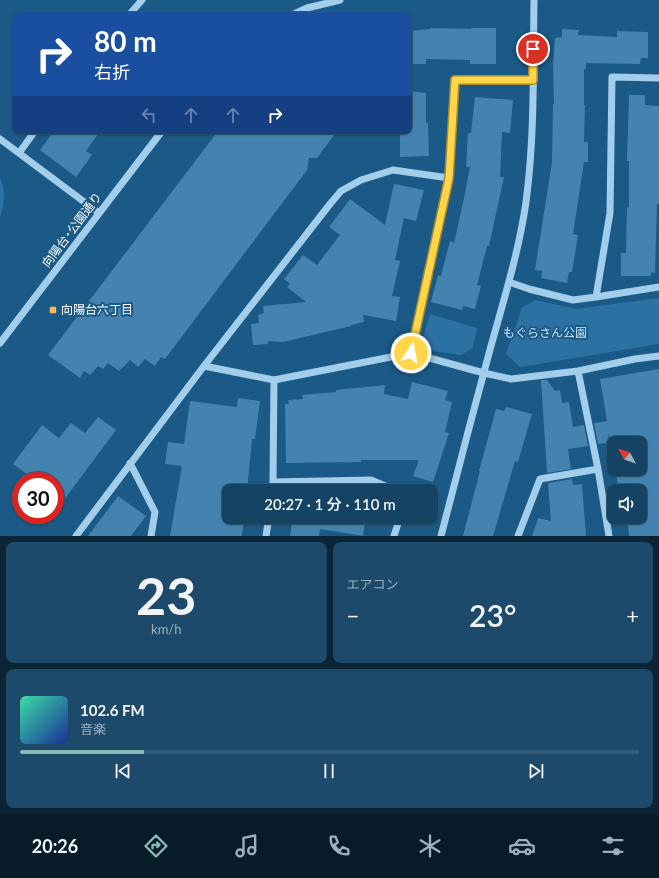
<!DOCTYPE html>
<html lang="ja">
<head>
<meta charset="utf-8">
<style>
	:root { --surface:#144364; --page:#1d4a6a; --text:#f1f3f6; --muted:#9db0bf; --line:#335c78; --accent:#8bbbb9 }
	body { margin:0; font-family:Lato,"Noto Sans JP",sans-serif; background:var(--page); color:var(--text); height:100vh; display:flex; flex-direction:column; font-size:15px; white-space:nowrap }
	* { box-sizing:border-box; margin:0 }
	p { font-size:13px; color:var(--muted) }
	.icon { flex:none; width:22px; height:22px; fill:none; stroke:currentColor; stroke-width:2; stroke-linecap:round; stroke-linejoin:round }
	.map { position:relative; height:536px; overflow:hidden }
	.details { display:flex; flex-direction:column; gap:6px; padding:6px; background:#0b2537; flex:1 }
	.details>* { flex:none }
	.top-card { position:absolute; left:12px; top:12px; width:400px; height:122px; border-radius:8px; box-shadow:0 1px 3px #0004,0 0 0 1px var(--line); background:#1a4fa0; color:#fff; overflow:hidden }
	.needle { width:26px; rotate:310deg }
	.tools { position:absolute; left:607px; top:436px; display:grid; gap:8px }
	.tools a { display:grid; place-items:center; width:40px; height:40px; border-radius:8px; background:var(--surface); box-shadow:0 1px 3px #0004,0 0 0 1px var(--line); font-size:20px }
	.speed { position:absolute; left:12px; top:472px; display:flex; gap:8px; font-size:20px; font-weight:700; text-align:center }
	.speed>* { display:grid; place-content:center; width:52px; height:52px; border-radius:50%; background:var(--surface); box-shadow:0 1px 3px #0004,0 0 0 1px var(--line); line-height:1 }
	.speed .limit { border:6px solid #d22; background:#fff; color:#111 }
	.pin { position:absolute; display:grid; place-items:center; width:34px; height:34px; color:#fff; margin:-17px; border:2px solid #fff; border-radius:50%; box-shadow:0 1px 4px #0007 }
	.me { position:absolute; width:44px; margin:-22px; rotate:12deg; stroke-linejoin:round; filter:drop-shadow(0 0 3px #0008) }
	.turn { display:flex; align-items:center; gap:14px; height:84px; padding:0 16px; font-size:18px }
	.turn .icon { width:52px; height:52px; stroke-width:2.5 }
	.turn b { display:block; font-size:28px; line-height:34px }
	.lanes { display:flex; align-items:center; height:38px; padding:0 16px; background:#0003; justify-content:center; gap:20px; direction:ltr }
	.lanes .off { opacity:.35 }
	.big { font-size:30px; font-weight:600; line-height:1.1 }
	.details .card { flex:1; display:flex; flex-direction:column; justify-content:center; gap:6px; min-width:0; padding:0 14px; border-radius:8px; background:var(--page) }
	.details .dial { align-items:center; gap:0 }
	.dial b { font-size:52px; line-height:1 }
	.song { display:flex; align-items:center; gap:12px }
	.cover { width:48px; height:48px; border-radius:6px; background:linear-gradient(135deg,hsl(160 70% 55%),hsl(230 70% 35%)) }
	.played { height:4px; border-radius:2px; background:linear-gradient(90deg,var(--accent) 20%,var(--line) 20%) }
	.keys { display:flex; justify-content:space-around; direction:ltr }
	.heat { display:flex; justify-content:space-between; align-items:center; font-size:22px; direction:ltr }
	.details .tiles { flex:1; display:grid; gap:6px; grid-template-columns:1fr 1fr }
	.card:last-child { grid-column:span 2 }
	.trip { position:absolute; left:222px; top:484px; width:216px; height:40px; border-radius:8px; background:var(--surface); box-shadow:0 1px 3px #0004,0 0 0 1px var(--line); font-weight:600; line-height:40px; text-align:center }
	.tab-bar { display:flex; height:64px; justify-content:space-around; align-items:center; background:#081b28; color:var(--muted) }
	.tab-bar .icon { width:28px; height:28px }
	.tab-bar .selected { color:var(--accent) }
	.tab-bar b { font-size:18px; color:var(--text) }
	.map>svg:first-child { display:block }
</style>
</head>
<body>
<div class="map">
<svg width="659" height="536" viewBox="0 0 659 536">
	<rect width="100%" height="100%" fill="#1b5986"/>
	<!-- green -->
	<path fill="#2b72a3" d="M0,178C6,191 5,203 0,217Z
		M659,298V344L520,367L506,354L522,307L535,300L576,309Z
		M430,314L477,328L473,348L461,355L432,351L423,339Z"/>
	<!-- building -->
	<path fill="#4483af" d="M430,28L471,29V28H496V64H470V60L426,59V64H409V31L430,29Z
		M562,29L579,30L578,35L617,37V31L648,32V58H641L640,64L586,63V69H584V105H585L584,142H588V162H584L573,234L578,235L572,272H569L567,283L541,278L542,271L535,270L552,162L553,104H554L553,67L555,38L562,37Z
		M409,91L426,93V123H428L429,156L400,157V131H409Z
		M629,95H645V105L659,106V204H657L655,273L651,272V276H621V253H626L627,207L629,208V161H627Z
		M475,97L513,100L510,133L502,132L500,177H504L489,246H487L477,285L481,286L475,309L463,306L462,310L431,302L438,275L441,276L450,241L454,243L464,198L470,167H466L468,133H471Z
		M54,131H100L86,151L92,155L76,177L40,150Z
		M218,131H337L317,158H309L307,170L165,359L161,357L155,366L145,359L138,367L130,360L119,371L108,363L103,369L98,366L90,375L84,371L80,378L48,355Z
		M394,184L424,190L416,221L404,218L395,260L400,261L392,296L400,297L396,321L363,315L364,322L351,325V326L283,342L268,341V344L253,345L251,324L259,323L258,315L264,313L263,306L306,302L287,287L290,284L284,279L303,255L317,265L340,235L329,227L350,199L385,225Z
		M659,369V536H629L628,525L626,526L624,517H640V491H619L615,469H640V443H614V461L609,434L607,443L598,444L594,423L607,421L600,379Z
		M541,380H547L555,391L560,390L562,403L569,402L573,427L584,425L588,446L568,449L571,469L547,473Z
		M412,382L448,391L445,400L452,402L445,432L449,433L433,482L413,476L419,460H361V462L286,463L285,404H289L288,400L303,399L302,395L336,392V390L385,385L384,394L408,399Z
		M238,398L260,401L255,439H252L247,491H229V517H244L242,536H170L182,466L181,468V466L165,464L168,442L184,444L190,401L237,407Z
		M506,407L532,414L518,462L515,461L493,536H463L480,471H479L496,409L504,411Z
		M98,417L116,430L55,512V481H36L13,464L42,425L59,438L71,423L85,433Z
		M572,479L573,485L582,484L586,536H532L538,518L551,521L548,483Z
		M118,496L146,516L131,536H88Z
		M293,517H366L363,536L320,529L319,536H290Z"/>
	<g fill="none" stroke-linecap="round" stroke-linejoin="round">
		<!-- minor -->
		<path stroke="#a2ceec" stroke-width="7" d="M129,15L142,0
			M292,15L307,8L340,0
			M0,139L99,213
			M19,153L35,131
			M509,282L529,289L573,300L596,297L659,287
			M596,297L610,213L612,77L659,78
			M0,343L162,131
			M411,353L449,178L455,80H533
			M204,366L274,380L411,353L484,373L511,379L578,371L635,359L659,356
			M130,463L155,512L151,536
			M598,469L609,536
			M273,482L371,480L397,491
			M272,491L273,482L274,380
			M76,536L204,366L330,204L341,191L361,180L393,170L449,178
			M266,536L269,517
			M394,536L400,517
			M441,536C457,473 474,409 491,346C504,299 519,251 526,202C535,135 533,67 534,0
			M518,536L540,479L598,469L578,371"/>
	</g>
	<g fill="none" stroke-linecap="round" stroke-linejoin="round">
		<defs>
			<path id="route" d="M411,353L449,178L455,80H533V49"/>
		</defs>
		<!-- route casing -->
		<use href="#route" stroke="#a68a30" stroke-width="10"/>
		<!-- route -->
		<use href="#route" stroke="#ffd54a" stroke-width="7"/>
	</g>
	<!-- markers -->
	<rect fill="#fdb95f" stroke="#1b5986" stroke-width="1.5" x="49" y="306" width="8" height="8" rx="2"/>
	<g text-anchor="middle" stroke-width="4" stroke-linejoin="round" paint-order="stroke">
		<!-- street labels -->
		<g font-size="12" fill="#fff" stroke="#1b5986">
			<text transform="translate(72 230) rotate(-53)" y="4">向陽台･公園通り</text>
		</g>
		<!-- poi labels -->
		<g font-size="12" fill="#fff" stroke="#1b5986" text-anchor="start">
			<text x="61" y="314">向陽台六丁目</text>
		</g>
		<!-- park labels -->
		<g font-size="12" fill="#c7e5f8" stroke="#1b5986">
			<text x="545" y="337">もぐらさん公園</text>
		</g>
	</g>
</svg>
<div class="tools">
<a><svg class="needle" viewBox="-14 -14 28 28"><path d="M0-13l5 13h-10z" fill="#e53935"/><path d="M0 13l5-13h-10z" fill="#9db0bf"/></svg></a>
<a><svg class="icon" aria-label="sound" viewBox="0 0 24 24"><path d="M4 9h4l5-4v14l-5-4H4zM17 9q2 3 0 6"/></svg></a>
</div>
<div class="speed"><div class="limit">30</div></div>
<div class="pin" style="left:533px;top:49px;background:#d93025"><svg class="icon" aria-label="arrive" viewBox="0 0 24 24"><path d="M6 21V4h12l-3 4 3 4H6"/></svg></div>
<svg class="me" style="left:411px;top:353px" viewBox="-20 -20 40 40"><circle r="17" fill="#ffd54a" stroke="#fff" stroke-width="3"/><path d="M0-11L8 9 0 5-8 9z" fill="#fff"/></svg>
<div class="trip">20:27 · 1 分 · 110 m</div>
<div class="top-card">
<div class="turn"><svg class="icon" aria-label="right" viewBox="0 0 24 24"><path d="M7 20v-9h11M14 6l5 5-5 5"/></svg><div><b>80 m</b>右折</div></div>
<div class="lanes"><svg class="icon off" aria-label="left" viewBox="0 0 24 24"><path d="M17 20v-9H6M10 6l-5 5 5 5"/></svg><svg class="icon off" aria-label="ahead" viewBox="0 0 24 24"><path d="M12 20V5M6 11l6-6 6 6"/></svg><svg class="icon off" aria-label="ahead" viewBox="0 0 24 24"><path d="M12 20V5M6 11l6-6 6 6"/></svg><svg class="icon" aria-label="right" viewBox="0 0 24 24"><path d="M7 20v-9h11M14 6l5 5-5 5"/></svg></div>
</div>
</div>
<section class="details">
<div class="tiles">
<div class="card dial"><b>23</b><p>km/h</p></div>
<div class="card"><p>エアコン</p>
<div class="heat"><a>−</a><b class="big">23°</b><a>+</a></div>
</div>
<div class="card">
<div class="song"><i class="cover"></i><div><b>102.6 FM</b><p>音楽</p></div></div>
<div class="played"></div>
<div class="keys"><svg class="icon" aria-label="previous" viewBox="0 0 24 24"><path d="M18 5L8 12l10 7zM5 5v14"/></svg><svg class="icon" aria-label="pause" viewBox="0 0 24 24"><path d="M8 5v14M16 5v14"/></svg><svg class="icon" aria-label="next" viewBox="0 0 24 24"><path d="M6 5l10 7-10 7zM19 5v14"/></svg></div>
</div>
</div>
</section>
<nav class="tab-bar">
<b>20:26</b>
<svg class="icon selected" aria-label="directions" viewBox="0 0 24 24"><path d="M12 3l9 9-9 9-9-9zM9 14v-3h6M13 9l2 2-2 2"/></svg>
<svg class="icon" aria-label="music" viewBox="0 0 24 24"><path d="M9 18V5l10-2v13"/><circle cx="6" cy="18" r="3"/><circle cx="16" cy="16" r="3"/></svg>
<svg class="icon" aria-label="phone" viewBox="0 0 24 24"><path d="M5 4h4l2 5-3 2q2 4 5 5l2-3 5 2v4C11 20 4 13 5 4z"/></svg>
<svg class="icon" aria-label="climate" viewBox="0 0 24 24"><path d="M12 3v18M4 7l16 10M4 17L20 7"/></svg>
<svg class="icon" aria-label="car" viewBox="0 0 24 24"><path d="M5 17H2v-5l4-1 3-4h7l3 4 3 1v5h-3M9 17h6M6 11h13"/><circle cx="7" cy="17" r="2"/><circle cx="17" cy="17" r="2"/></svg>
<svg class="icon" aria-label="filters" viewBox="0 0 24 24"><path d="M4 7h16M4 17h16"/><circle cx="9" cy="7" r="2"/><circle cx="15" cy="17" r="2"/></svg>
</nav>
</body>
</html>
